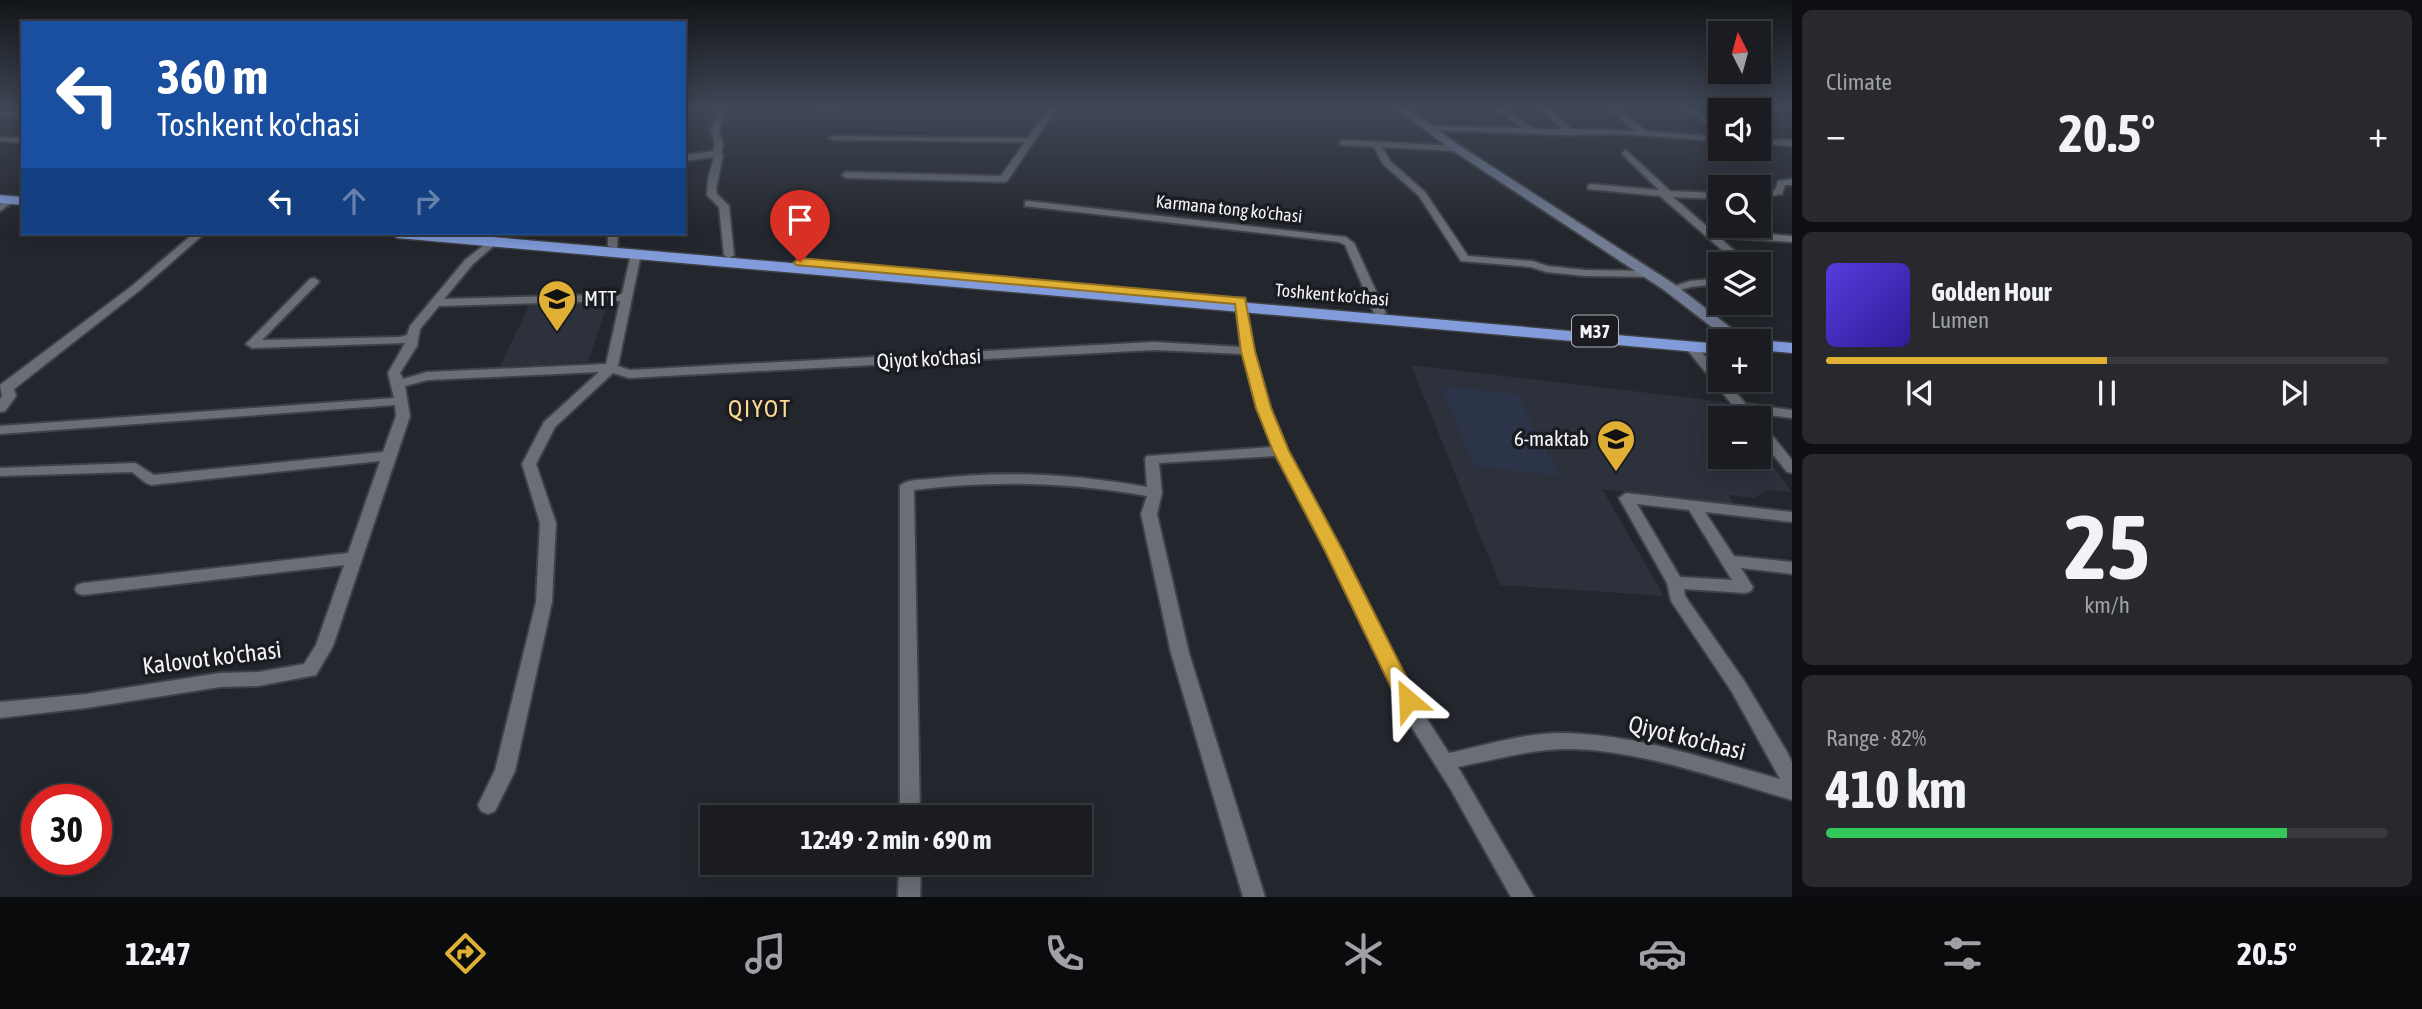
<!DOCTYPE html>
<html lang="en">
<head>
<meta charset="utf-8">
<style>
	:root { --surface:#1a1c21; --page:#27292e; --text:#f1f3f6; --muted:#9fa1a5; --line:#383a3f; --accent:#e0b034 }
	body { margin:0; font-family:"Asap Condensed",sans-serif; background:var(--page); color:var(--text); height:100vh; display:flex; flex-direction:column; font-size:26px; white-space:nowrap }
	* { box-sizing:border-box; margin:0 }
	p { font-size:23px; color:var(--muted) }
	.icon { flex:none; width:38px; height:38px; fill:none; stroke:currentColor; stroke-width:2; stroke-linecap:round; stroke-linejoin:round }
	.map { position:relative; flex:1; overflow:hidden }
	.details { display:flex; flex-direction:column; gap:10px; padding:10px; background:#0e0f12; width:630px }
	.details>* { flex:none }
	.banner { position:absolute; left:21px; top:21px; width:665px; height:214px; border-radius:0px; box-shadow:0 4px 18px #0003,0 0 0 2px var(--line); background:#1a4fa0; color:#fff; overflow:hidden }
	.needle { width:46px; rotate:354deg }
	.buttons { position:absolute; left:1708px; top:21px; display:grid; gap:14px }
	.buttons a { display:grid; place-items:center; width:63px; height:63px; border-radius:0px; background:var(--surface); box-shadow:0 4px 18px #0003,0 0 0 2px var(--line); font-size:35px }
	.speed { position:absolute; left:21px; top:784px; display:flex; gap:14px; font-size:35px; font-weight:700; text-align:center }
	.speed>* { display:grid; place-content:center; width:91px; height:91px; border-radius:50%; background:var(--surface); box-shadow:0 4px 18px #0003,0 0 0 2px var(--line); line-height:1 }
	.speed .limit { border:10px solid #d22; background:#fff; color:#111 }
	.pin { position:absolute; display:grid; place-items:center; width:60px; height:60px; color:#fff; margin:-72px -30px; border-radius:50% 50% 50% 0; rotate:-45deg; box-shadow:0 0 7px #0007 }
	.pin .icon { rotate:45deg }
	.me { position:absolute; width:77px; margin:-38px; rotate:334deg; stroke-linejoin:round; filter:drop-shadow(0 0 5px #0008) }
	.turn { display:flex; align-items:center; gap:24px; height:147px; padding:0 21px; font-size:32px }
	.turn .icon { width:91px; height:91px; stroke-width:2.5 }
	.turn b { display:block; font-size:49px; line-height:60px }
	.lanes { display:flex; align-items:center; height:66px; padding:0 21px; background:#0003; justify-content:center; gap:35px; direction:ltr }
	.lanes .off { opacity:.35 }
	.big { font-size:52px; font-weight:700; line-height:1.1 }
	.details .tile { flex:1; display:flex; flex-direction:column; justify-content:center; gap:10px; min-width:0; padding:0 24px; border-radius:10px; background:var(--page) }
	.details .dial { align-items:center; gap:0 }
	.dial b { font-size:91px; line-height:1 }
	.song { display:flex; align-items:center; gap:21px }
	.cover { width:84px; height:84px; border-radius:10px; background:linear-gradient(135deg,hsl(250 70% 55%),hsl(250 70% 35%)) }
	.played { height:7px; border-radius:4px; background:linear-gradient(90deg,var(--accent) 50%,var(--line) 50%) }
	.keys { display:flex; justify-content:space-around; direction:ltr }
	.heat { display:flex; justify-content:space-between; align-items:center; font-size:38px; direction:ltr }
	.charge { height:10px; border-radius:5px; background:linear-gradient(90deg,#34c759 82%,var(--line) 0) }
	.trip { position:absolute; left:700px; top:805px; width:392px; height:70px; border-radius:0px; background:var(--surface); box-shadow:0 4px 18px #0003,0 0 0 2px var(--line); font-weight:700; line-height:70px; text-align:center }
	.dock { display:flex; height:112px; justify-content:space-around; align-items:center; background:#0a0b0d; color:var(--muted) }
	.dock .icon { width:49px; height:49px }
	.dock .selected { color:var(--accent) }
	.dock b { font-size:32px; color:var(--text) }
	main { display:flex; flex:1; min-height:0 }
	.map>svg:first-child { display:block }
</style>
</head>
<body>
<main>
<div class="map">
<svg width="1792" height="897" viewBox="0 0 1792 897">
	<rect width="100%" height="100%" fill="#23262c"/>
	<!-- built -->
	<path fill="#2c313c" d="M608,302L588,362L500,367L529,305Z
		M1411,365L1726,402L1737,418H1720V457H1759V447L1792,492L1767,490L1755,498L1728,495L1734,505L1602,489L1664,596L1500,585Z"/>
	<!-- green -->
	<path fill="#2b3449" d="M1441,386L1517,394L1559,476L1474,466Z"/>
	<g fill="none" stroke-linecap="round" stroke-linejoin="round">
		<defs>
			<path id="street" d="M718,108H726L719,130L723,145L721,153L723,155L716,189L717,194L729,206L734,255L729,258L724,255L719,207L707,195L708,179L714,157L684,161V155L713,151L715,145L711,130Z
				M816,108H838C833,112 821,112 816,108Z
				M1049,108H1057L1007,181L1004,182L846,178L842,175L846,172L1001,176L1025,142L833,140L829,138L833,136L1028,138Z
				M1494,108H1503L1534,129H1563L1540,108H1548L1571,129L1635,131L1609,108H1617L1646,131L1720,137V141L1620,134L1566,135L1431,130L1427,128L1431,126L1523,128Z
				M1683,108H1692L1720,127V132Z
				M0,112H23V116H0Z
				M0,137L23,138V143L0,141Z
				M1759,139L1792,140V146L1759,143Z
				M1343,140L1459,146L1460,148L1456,151L1382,147L1390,161L1425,192L1468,256L1532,261L1548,266L1585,270L1651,271L1656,274L1651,277L1585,276L1546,272L1531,267L1461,261L1419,196L1383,164L1374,147L1340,145V141Z
				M1626,150L1670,191L1720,193V199L1673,197L1711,230L1792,236V242L1719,237L1749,264H1738L1660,196L1588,189V185L1591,184L1659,190L1623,155L1622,153Z
				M1792,179V185H1785L1782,194L1769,196L1764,193L1775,190L1778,181Z
				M8,198L16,200L0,211V204Z
				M1028,201L1346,237L1354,243L1386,313L1380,316L1374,313L1345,245L1339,242L1025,206V202Z
				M194,233H205L140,290L14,389L16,396L5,411L0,412V399L2,396L0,385L132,286Z
				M608,233H618L617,248L608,246Z
				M493,238L497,239V243L473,264L444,299L622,294L631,254L632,252H640L641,254L618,366L630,370L1154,342L1241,347L1235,300L1237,298H1245L1254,351L1271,409L1288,451L1342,551L1423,713L1449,753C1487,745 1527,732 1565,733C1639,735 1710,760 1780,779L1732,692L1671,601L1667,583L1619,498L1626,493L1792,512V522L1705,512L1734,556L1792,562V574L1741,568L1753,587L1751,591L1745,593L1684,589L1685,596L1745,682L1787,752L1792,762V800C1721,780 1637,748 1563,749C1528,750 1493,760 1458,767L1534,897H1511L1451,790L1409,723L1326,551L1276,456L1159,463L1162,493L1157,514L1189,653L1265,897H1243L1171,653L1141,514L1147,496C1069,482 992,480 914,490L920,817H900V486C907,479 920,480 930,479C1002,470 1076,474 1147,487L1145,459L1147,456L1273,447L1257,409L1243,354L1154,350L629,378L613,373L555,427L536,464L556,523L552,602L515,771L495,811L488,814L481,811L478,805L495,770L536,602L540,523L522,464L544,422L599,372L428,380L405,386L410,416L333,646L316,675L258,686L220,687L86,708L0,718V702L86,694L220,673L258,672L304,664L316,645L344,565L83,595L77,593L75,589L77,585L83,583L348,553L380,461L151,485L146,483L132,472L0,476V468L135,463L154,475L383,452L396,416L395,405L0,434V426L394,398L388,373L405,343L252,348L246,344L310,279L314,278L319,281L318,283L262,340L400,337L407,335L410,326L465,260ZM620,301L606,364L427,372L403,379L400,373L417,346L420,329L439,306ZM1637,504L1689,510L1732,580L1680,577Z
				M1720,278V284L1691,287L1672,292L1666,289L1690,281Z
				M1691,343L1695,344L1720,374V380H1725L1746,404L1792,410V418L1753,413L1757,418H1743L1685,347Z
				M1759,424L1764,425L1792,460V473L1787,472L1759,437Z
				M899,863H921L920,897H898Z"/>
			<path id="secondary" d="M1396,108H1407L1460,146L1674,284L1748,341H1730L1664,290L1452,150Z"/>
			<path id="highway" d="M0,195L23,197V205L0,203Z
				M390,233H446L1720,344V354L397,238Z
				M1759,340L1792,343V353L1759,350V341H1753Z"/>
		</defs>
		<!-- street casing -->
		<use href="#street" stroke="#3f4146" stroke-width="4"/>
		<!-- secondary casing -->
		<use href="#secondary" stroke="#3f4146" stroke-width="4"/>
		<!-- highway casing -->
		<use href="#highway" stroke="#3f4146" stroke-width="3"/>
		<!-- street -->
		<use href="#street" fill="#6a6e75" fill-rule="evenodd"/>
		<!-- secondary -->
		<use href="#secondary" fill="#717c94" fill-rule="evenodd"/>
		<!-- highway -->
		<use href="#highway" fill="#829cdb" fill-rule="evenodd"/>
	</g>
	<!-- sky -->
	<linearGradient id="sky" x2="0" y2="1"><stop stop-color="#131518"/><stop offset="0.46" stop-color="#3f4756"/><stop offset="1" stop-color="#3f4756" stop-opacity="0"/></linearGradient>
	<rect width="1792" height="233" fill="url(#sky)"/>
	<!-- route -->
	<path fill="#e0b034" stroke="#927222" stroke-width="2" d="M800,258L1245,298L1255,351L1271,408L1289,451L1343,551L1418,700L1415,706L1408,709L1400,706L1325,551L1273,451L1256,408L1241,351L1235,304L796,265L794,262Z"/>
	<!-- icons -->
	<defs>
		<symbol id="school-pin" viewBox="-11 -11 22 30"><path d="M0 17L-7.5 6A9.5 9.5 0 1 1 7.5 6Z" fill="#e0b034" stroke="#1a1c22"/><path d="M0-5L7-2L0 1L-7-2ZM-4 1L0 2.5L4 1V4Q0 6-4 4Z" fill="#111"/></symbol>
	</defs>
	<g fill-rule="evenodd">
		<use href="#school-pin" x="535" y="277" width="44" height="60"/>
		<use href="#school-pin" x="1594" y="417" width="44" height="60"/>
	</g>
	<g text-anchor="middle" stroke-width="7" stroke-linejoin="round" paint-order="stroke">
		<!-- far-street labels -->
		<g font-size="18" fill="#f2f4f8" stroke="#1a1c22">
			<text transform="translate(1229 209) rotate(6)" y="6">Karmana tong ko'chasi</text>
			<text transform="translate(1332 295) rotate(5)" y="6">Toshkent ko'chasi</text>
		</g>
		<!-- shield labels -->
		<rect fill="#1a1c22" stroke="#b1b3b8" stroke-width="2" x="1572" y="315.5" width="46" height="31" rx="5"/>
		<g font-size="19" font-weight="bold" fill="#f2f4f8">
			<text x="1595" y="338">M37</text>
		</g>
		<!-- poi labels -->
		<g font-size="21" fill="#f2f4f8" stroke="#1a1c22" text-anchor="start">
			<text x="584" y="306">MTT</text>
			<text x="1589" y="446" text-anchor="end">6-maktab</text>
		</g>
		<!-- street labels -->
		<g font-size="21" fill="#f2f4f8" stroke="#1a1c22">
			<text transform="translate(929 359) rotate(-3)" y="7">Qiyot ko'chasi</text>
		</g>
		<!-- quarter labels -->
		<g font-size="24" letter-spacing="2" fill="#fcdb90" stroke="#1a1c22">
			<text x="760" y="417">QIYOT</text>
		</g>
		<!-- near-street labels -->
		<g font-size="24" fill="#f2f4f8" stroke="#1a1c22">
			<text transform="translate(212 658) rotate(-7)" y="8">Kalovot ko'chasi</text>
			<text transform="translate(1687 738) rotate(14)" y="8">Qiyot ko'chasi</text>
		</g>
	</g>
</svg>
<div class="buttons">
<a><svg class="needle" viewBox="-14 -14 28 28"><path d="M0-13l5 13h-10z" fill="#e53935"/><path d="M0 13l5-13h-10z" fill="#9fa1a5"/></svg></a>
<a><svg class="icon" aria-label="sound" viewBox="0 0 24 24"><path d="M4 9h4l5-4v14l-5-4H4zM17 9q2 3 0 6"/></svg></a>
<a><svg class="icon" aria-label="search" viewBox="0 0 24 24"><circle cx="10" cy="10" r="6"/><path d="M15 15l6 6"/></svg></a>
<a><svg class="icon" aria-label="layers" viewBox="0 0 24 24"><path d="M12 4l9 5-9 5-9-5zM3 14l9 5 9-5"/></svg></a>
<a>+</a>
<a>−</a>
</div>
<div class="speed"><div class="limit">30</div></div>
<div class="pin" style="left:800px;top:262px;background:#d93025"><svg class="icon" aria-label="arrive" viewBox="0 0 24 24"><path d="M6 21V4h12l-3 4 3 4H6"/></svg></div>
<svg class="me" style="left:1408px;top:700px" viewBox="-20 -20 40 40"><path d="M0-17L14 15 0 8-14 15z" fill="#e0b034" stroke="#fff" stroke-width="4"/></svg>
<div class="trip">12:49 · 2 min · 690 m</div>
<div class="banner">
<div class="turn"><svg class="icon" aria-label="left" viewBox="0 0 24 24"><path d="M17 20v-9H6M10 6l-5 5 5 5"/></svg><div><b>360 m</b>Toshkent ko'chasi</div></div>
<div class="lanes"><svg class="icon" aria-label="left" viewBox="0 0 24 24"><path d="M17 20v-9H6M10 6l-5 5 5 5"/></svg><svg class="icon off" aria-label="ahead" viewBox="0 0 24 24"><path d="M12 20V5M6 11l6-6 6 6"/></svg><svg class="icon off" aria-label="right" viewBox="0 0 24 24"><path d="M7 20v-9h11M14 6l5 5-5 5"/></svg></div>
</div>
</div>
<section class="details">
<div class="tile"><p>Climate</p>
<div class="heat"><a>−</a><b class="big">20.5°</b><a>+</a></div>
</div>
<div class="tile">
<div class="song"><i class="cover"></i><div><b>Golden Hour</b><p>Lumen</p></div></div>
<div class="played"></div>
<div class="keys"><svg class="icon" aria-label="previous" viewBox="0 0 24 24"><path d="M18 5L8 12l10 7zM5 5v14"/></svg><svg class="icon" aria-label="pause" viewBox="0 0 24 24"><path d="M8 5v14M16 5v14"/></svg><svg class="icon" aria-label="next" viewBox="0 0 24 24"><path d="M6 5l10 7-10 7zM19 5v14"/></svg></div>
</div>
<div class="tile dial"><b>25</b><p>km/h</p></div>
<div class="tile"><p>Range · 82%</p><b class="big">410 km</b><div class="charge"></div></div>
</section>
</main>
<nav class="dock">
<b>12:47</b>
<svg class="icon selected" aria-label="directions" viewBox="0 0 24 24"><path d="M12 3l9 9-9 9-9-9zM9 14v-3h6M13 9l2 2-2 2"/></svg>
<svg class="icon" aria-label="music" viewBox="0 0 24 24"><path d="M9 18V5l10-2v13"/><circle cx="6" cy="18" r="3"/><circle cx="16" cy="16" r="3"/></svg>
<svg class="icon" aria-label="phone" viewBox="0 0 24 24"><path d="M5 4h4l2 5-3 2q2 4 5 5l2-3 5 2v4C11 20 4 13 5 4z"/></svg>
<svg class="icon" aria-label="climate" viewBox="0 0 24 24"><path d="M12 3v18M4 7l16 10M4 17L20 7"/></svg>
<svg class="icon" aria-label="car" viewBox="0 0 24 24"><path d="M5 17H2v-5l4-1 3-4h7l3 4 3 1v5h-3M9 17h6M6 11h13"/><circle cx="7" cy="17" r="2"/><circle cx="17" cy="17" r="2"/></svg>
<svg class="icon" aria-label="filters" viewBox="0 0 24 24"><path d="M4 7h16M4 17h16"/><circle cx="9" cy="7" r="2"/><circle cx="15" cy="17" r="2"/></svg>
<b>20.5°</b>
</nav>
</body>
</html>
